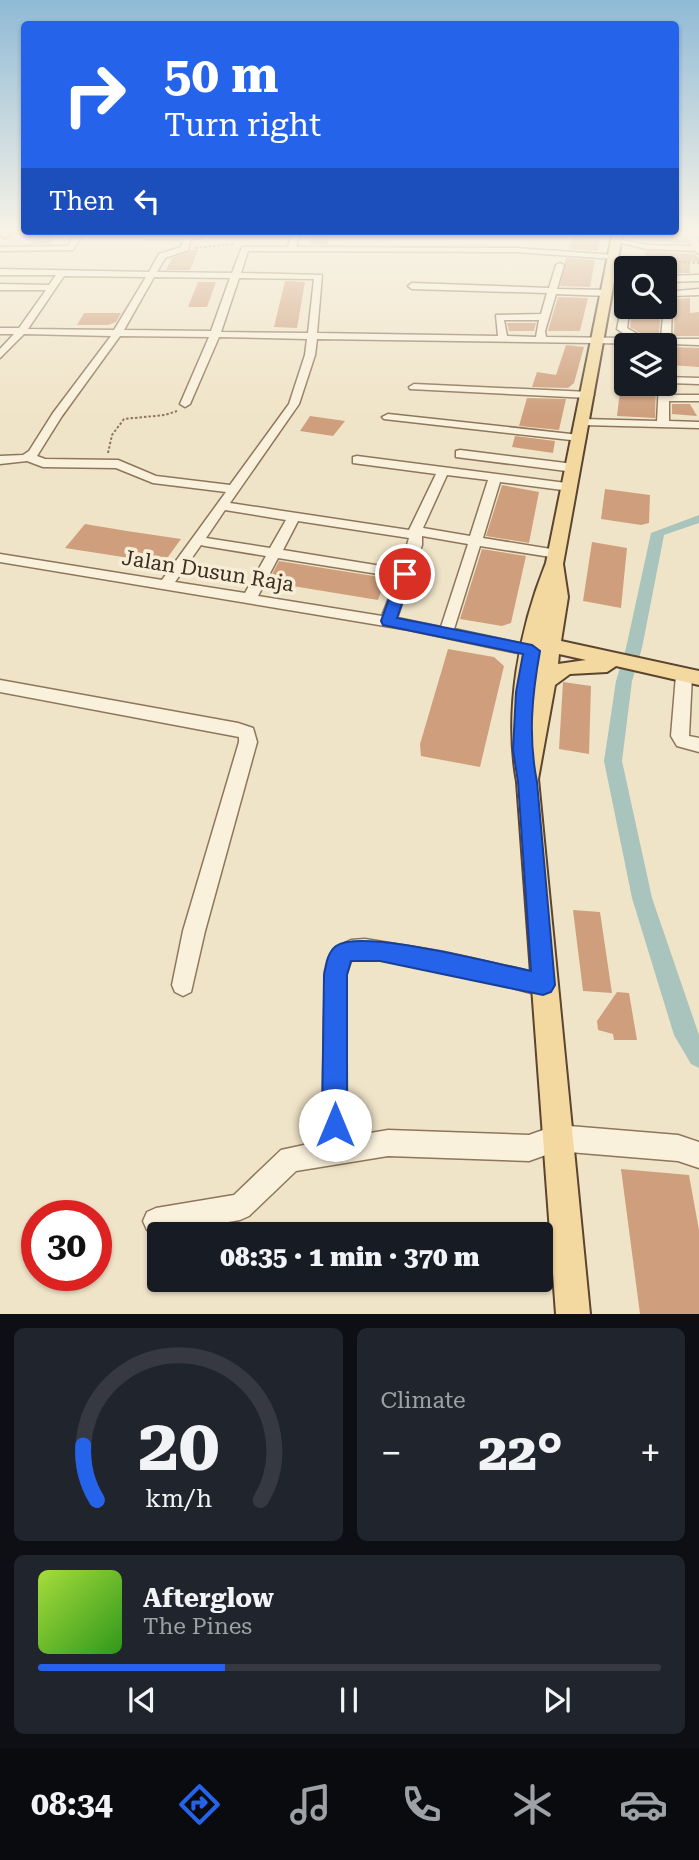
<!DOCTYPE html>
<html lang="en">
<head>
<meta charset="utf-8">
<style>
	:root { --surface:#171b24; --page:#20242c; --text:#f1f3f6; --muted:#9ea1a6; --line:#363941; --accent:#2563eb }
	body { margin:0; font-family:"Roboto Serif",serif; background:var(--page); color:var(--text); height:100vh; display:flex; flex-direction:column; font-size:26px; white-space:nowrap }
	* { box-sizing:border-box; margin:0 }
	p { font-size:23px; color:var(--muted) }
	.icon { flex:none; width:38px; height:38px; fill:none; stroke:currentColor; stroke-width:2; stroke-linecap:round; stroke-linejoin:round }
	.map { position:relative; height:1314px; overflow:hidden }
	.drawer { display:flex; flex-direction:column; gap:14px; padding:14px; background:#0d0f14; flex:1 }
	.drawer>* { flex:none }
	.guide { position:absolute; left:21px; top:21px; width:658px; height:214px; border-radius:7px; box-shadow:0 2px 5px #0004; background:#2563eb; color:#fff; overflow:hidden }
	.controls { position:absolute; left:614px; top:256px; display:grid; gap:14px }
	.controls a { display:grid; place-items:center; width:63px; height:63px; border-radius:7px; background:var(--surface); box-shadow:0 2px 5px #0004; font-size:35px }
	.speed { position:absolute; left:21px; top:1200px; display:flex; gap:14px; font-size:35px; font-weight:700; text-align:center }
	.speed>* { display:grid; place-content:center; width:91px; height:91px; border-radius:50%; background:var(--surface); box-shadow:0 2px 5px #0004; line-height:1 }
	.speed .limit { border:10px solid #d22; background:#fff; color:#111 }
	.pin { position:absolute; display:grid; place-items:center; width:60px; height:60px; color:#fff; margin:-30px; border:4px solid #fff; border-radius:50%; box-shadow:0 2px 7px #0007 }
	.me { position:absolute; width:77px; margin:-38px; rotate:0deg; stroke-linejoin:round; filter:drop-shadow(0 0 5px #0008) }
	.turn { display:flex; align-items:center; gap:24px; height:147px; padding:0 28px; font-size:32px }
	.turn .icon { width:91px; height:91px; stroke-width:2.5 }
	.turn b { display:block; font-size:49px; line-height:60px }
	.then { display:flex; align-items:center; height:66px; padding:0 28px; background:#0003; gap:14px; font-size:26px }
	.big { font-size:52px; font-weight:800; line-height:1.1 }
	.drawer .widget { flex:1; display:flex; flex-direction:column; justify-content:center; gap:10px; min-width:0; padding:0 24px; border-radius:10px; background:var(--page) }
	.drawer .dial { align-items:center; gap:0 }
	.dial svg { height:182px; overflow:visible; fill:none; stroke:var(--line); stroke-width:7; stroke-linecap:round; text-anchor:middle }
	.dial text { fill:var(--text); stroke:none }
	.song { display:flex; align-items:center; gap:21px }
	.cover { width:84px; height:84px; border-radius:10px; background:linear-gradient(135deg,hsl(80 70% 55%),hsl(110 70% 35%)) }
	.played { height:7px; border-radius:4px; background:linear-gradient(90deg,var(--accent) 30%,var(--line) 30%) }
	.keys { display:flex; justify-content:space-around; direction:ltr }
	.heat { display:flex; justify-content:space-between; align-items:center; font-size:38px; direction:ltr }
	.drawer .tiles { flex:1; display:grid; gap:14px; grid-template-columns:1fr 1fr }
	.widget:last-child { grid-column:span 2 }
	.trip { position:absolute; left:147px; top:1222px; width:406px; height:70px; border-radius:7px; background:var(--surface); box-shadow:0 2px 5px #0004; font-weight:800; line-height:70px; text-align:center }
	.dock { display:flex; height:112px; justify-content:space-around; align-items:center; background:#090b0e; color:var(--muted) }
	.dock .icon { width:49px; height:49px }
	.dock .active { color:var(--accent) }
	.dock b { font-size:32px; color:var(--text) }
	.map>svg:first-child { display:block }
</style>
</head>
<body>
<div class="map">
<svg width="699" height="1314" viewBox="0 0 699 1314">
	<rect width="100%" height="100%" fill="#f0e4c8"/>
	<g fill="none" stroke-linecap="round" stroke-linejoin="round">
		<!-- canal -->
		<path fill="#a9c4bc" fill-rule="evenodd" d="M699,515V523L664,535L642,648L632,681L622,761L652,898L699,1035V1068L691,1064L674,1035L632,898L604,761L616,681L626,648L651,533Z"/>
	</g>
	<!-- building -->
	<path fill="#cf9f7d" d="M39,231H58L51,244H30Z
		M312,231H329L328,245L310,244Z
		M637,231H683L688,243L640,241Z
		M573,236L601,238L598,251L569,249Z
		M191,250H198L190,270H166L172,258Z
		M644,251L694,254L699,257V262L690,261V273H665V260L648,259Z
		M566,258L595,260L590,287L560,286Z
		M285,281L305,282L297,328L274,327Z
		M198,282H216L207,307H188Z
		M558,297L588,298L580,331H548Z
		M690,298V313L699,312V336H674L675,299Z
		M633,306H661L659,335L642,334L630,327Z
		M84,313H121L116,322L108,325H77Z
		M507,323H536L534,331H509Z
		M566,345L584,347L574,383L568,388L532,387L537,372L556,375Z
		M673,347L699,348V367L669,365L673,362Z
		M621,383H656L655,418L617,416Z
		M527,398L566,399L559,430L519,426Z
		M672,404H690L697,416L672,414Z
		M310,416L345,421L333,436L300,431Z
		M515,436L555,441L553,453L512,447Z
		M502,485L539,492L529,543L486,536Z
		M605,489L650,495L649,523L641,525L601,519Z
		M85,524L127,531L181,539L168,557L155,562L65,548Z
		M592,542L627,548L621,608L583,601Z
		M482,549L526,556L511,623L502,626L460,619Z
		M279,561L386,578L378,600L268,582Z
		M448,649L494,657L504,666L480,767L421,756L420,744Z
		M563,682L591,686L589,754L559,749Z
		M573,910L600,912L612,993L583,991Z
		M617,992L629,993L637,1040H614L613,1034L598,1030L597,1021Z
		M621,1169L689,1175L699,1230V1314H640Z"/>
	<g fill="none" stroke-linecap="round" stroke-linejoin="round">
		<defs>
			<path id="minor" d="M77,231H85L73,250L0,251V247L68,246Z
				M197,231H205L201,238H191L188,250L165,258L157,272L232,273L242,247H288L292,231H300L296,247L516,248L614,255L618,257L614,259L516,252L248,251L241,273L322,275L317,333L498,336L496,315L541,314L547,293L412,289L408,286L412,283L549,288L556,265L560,263L564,265L557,289L608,290L612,293L608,296L556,294L545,331L546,337L630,338L617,329L622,304L626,301V306H630L627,328L644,338L661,339L665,292L699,289V295L672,296L671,339H699V345L671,344L670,362L665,365V345L661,344L317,339L315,355L299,404L230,503L409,530L436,474L353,463V457L357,456L574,484V490L570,491L500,482L483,538L557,550L564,554L557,558L480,546L454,629L538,647L540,651L538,655L532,656L409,630L0,562V554L162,580L226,492L153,483L116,468L43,467L27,461L0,464V456L23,455L29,451L53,413L111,336L24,334L0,358V349L14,334H0V328H19L46,290H0V284L49,285L56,275H0V269L149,272L159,254L181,247L184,239H146L143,235L196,234ZM64,276L146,277L114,330L28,329ZM154,277L230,278L211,331L124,330ZM239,278L314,279L308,333L221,332ZM504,320H539L536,337L507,336ZM120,336L209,337L180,404L185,407L190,404L219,337L307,339L305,355L289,404L230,485L156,476L118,460L45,459L37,456L62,416ZM447,475L488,480L470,536L423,528ZM225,510L286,520L270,548L206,538ZM298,521L409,538L400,569L283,550ZM422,536L468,544L441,627L397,618L422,545ZM201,545L205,546L266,556L245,593L175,582ZM278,558L397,577L382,616L258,596Z
				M685,231H693L699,244V254L695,251L647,249L613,241L617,239L647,245L692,246Z
				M699,275V281L665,282V276Z
				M665,377L699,378V384L669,383V395H699V401H669V421L699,422V428L583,425L577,422L583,419L657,421L659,383H665Z
				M414,384L589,392L594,395L589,398L410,389L409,387Z
				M388,414L580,435L586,438L580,441L384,419L382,417Z
				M460,450L574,464L580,468L574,472L456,457V451Z
				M684,669L692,675L689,736L699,738V752L677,746L671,736L676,675Z
				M0,680L238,723L253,728L257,742L205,931L191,992L183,996L175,992L172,985L183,931L239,742V737L0,692Z
				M365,939L444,952L543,974L551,978L554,985L551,992L543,996C499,985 392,952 351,961L346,975L347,1137L388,1130L529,1135L557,1125L678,1135L699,1142V1168L678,1161L557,1151L529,1161L388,1156L296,1171L249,1216L240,1220L156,1234L147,1230L143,1221L147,1212L156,1208L234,1195L281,1150L322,1141L325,971L336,947L351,940Z"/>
			<path id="major" d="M3,231H13L5,238L0,235Z
				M613,231H623L563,564L568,597L561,641L699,671V685L616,666L607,672L570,674L555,685L538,779L590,1314H556L517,782C504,711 519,630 546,563ZM559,654L586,660L558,664Z"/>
		</defs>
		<!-- minor casing -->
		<use href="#minor" stroke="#8d765c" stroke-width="3"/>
		<!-- major casing -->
		<use href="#major" stroke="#5b4430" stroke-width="4"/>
		<!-- path -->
		<path stroke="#8d765c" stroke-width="2" stroke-dasharray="2.5 2" stroke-linecap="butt" d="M195,248L234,244
			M625,259L699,263
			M108,453L112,435L124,419L165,415L177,411"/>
		<!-- minor -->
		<use href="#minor" fill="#faf1dc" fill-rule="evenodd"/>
		<!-- major -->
		<use href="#major" fill="#f3d9a0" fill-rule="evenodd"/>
	</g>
	<!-- sky -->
	<linearGradient id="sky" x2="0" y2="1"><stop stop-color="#8fbad6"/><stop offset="0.56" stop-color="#f8f3e6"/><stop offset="1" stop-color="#f8f3e6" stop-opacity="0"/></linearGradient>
	<rect width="699" height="415" fill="url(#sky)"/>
	<!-- route -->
	<path fill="#2563eb" stroke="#184099" stroke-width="2" d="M405,569L412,574L397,618L532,645L540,651C532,695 528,737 537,782L555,985L551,992L543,995L380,961H351L347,975V1125L344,1134L335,1137L326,1134L322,1125L324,975C326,965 327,953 336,946C361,928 496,964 531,971L518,782L513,750L516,692L523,654L383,625L381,621L398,574Z"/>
	<g text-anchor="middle" stroke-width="7" stroke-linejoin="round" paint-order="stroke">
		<!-- street labels -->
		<g font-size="21" fill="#3d2e20" stroke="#f7eed8">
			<text transform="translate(208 571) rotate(9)" y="7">Jalan Dusun Raja</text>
		</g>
	</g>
</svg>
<div class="controls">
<a><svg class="icon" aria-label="search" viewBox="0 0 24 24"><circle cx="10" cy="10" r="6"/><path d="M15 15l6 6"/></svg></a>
<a><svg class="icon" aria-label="layers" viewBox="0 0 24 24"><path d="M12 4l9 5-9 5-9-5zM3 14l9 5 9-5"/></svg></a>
</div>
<div class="speed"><div class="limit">30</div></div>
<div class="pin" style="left:405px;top:574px;background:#d93025"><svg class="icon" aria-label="arrive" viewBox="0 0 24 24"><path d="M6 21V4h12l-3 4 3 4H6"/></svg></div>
<svg class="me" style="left:335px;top:1125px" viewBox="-20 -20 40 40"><circle r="19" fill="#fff"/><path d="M0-13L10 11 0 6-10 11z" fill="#2563eb"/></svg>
<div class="trip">08:35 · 1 min · 370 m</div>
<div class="guide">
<div class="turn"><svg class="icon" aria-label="right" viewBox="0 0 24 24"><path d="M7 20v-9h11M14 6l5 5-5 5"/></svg><div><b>50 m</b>Turn right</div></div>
<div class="then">Then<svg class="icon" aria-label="left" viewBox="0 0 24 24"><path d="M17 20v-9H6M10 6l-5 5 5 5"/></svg></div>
</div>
</div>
<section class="drawer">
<div class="tiles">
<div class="widget dial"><svg viewBox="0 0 100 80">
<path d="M14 69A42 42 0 1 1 86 69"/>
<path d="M14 69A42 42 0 0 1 8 45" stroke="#2563eb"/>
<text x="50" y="56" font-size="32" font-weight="700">20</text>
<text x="50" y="72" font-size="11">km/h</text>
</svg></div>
<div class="widget"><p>Climate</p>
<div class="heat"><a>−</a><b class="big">22°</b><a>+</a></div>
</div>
<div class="widget">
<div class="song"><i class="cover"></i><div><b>Afterglow</b><p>The Pines</p></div></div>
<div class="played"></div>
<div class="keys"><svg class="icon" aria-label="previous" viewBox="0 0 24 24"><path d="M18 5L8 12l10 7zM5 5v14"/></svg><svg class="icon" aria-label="pause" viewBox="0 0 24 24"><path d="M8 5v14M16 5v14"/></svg><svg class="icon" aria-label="next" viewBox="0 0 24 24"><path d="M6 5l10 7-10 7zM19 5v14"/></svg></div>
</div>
</div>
</section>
<nav class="dock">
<b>08:34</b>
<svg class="icon active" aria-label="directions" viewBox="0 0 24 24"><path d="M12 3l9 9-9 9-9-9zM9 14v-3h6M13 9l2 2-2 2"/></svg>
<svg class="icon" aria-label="music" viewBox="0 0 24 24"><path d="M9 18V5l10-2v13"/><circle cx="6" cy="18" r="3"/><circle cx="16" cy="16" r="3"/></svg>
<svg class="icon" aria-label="phone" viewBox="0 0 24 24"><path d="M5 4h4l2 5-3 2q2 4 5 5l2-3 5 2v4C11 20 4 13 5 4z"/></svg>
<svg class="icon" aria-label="climate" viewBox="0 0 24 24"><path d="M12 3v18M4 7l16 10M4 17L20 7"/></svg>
<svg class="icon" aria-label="car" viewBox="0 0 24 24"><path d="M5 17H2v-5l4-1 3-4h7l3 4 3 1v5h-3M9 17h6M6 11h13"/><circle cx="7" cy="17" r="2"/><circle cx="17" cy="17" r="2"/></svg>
</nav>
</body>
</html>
